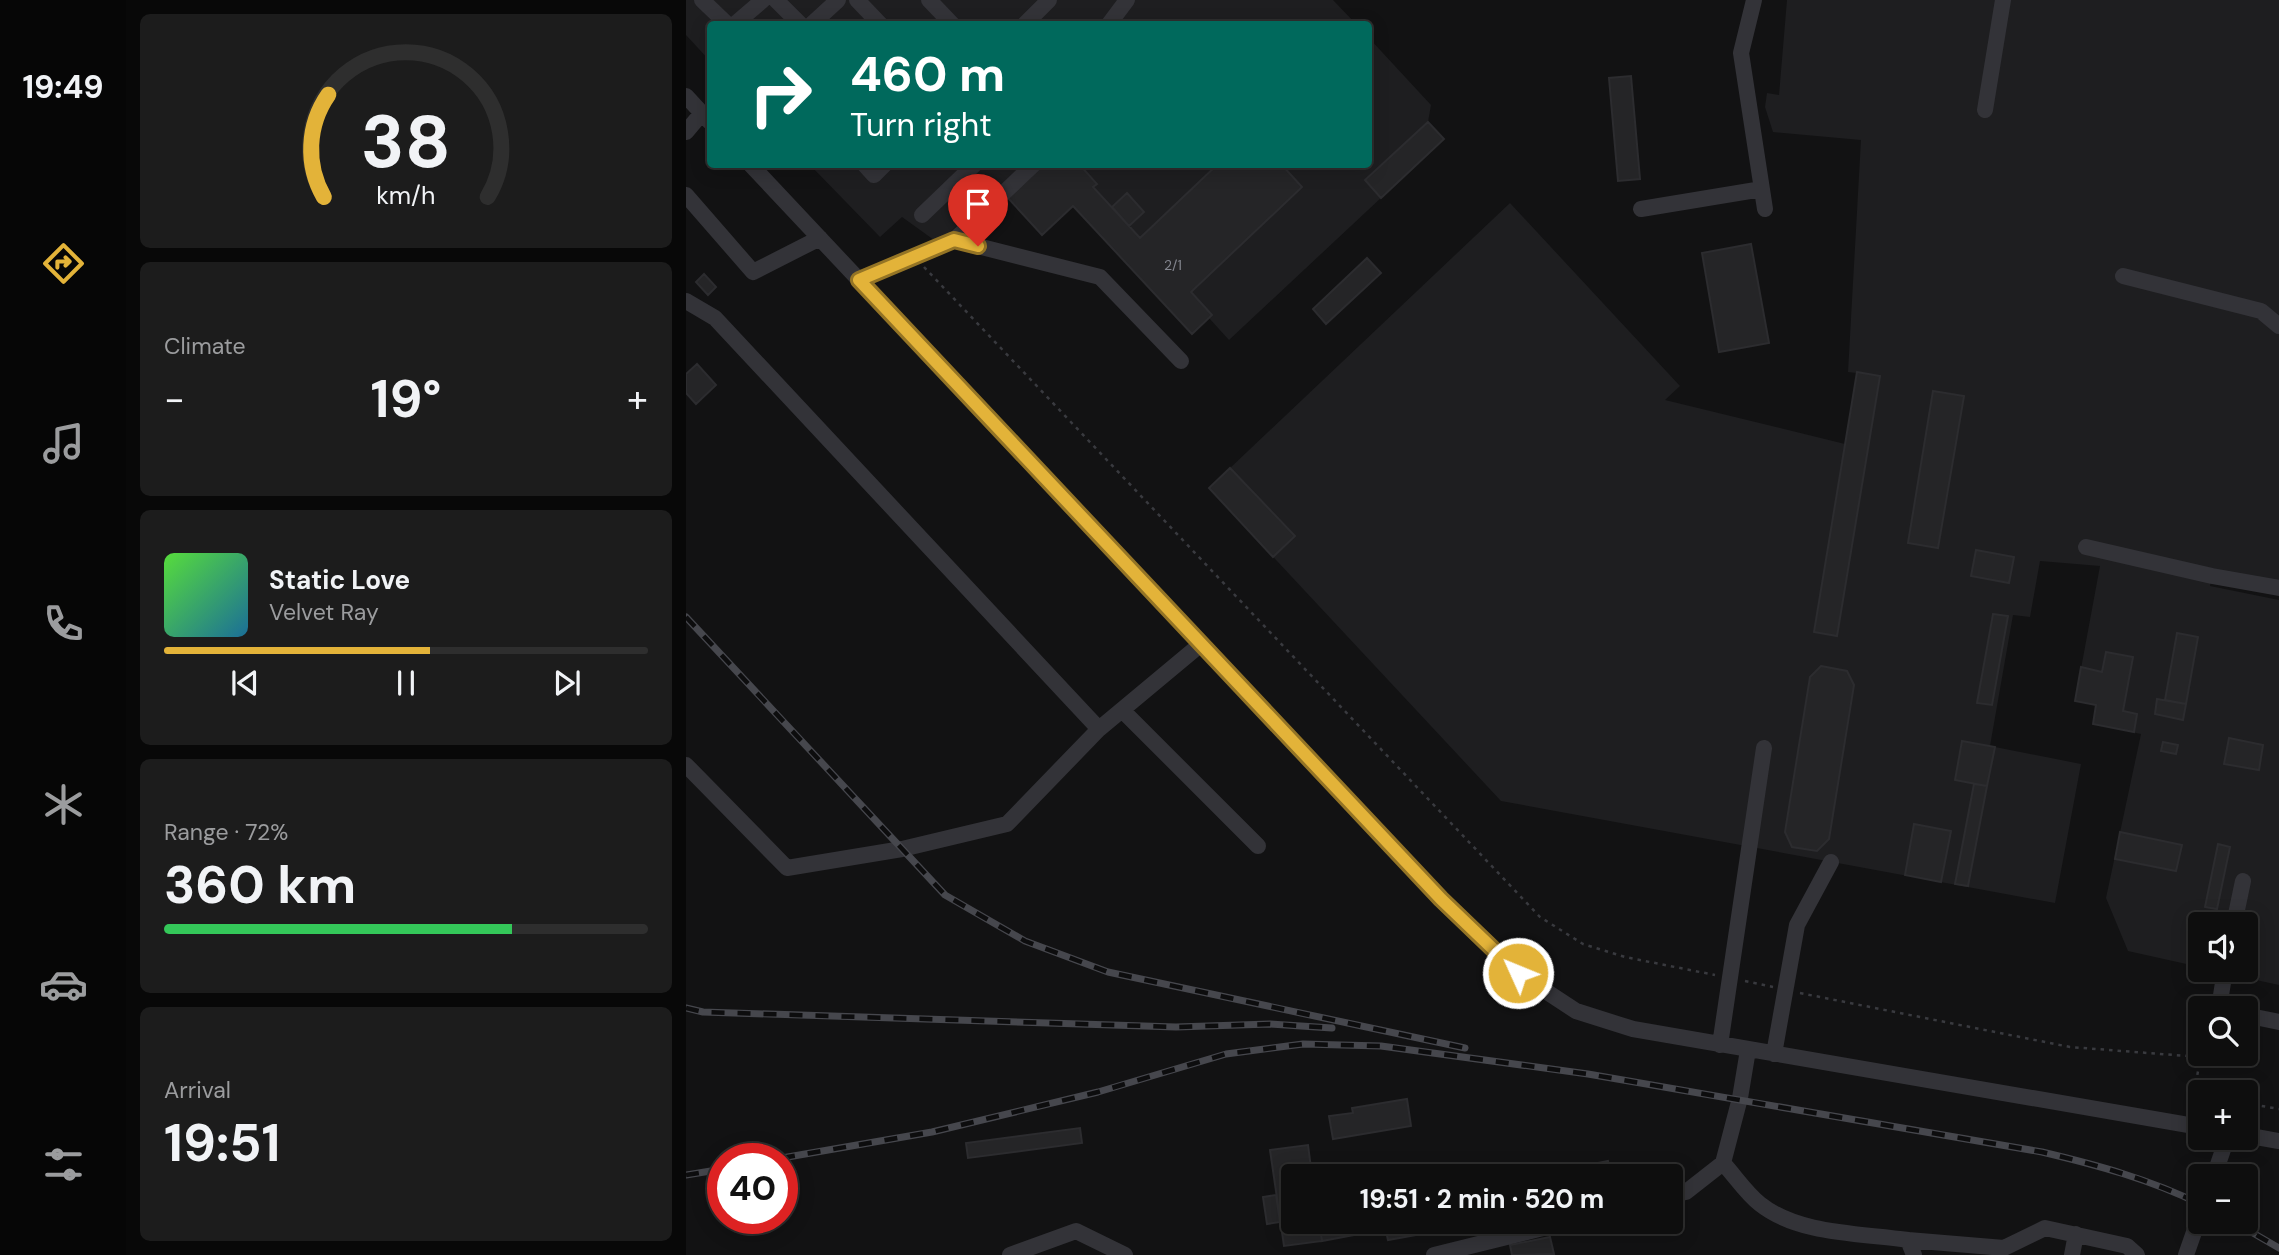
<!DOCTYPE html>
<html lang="en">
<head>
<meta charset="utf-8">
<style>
	:root { --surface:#0e0e0e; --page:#1c1c1c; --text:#f1f3f6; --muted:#9b9c9e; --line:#2e2e2e; --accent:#e3b339 }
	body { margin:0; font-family:"DM Sans",sans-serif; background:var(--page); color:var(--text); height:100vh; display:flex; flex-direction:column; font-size:26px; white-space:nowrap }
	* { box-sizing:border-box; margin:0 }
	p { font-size:23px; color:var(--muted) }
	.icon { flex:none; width:38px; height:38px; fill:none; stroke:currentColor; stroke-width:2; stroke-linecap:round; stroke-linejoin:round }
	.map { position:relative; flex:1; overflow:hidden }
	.panel { display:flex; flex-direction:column; gap:14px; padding:14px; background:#080808; width:560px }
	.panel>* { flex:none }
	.hud { position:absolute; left:21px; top:21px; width:665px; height:147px; border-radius:7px; box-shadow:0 4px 18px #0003,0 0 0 2px var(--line); background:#00695c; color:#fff; overflow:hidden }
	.fabs { position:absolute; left:1502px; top:912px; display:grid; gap:14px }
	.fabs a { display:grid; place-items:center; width:70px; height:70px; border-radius:7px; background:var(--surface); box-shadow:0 4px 18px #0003,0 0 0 2px var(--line); font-size:35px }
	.speed { position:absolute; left:21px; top:1143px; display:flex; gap:14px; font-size:35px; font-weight:700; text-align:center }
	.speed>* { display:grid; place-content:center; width:91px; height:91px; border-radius:50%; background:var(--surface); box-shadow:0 4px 18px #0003,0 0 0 2px var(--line); line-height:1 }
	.speed .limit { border:10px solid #d22; background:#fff; color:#111 }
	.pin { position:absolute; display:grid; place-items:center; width:60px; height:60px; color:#fff; margin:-72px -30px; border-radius:50% 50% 50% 0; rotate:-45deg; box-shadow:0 0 7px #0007 }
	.pin .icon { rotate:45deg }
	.me { position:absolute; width:77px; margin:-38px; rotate:314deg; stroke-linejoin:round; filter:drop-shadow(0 0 5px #0008) }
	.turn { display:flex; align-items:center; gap:24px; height:147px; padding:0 28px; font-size:32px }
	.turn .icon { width:91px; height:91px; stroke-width:2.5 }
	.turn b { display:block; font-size:49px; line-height:60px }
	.big { font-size:52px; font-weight:700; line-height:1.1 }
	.panel .card { flex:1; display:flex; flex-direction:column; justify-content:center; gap:10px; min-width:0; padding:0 24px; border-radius:10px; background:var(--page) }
	.panel .dial { align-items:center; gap:0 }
	.dial svg { height:182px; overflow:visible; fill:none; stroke:var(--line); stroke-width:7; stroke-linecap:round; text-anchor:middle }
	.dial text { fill:var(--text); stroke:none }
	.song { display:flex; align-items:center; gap:21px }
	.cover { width:84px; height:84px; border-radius:10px; background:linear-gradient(135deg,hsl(110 70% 55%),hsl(200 70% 35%)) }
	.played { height:7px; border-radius:4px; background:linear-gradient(90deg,var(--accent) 55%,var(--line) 55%) }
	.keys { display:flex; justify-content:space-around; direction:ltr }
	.heat { display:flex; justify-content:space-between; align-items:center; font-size:38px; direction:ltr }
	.charge { height:10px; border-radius:5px; background:linear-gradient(90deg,#34c759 72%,var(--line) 0) }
	.trip { position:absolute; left:595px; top:1164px; width:402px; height:70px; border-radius:7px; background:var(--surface); box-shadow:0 4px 18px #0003,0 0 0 2px var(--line); font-weight:700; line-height:70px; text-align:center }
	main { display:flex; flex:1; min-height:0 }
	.tabs { display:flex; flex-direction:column; width:126px; justify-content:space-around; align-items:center; background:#060606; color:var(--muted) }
	.tabs .icon { width:49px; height:49px }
	.tabs .selected { color:var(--accent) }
	.tabs b { font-size:32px; color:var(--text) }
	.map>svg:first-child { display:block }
</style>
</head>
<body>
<main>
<nav class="tabs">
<b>19:49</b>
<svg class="icon selected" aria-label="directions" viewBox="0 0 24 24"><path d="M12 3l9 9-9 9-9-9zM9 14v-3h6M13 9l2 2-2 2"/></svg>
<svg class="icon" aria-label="music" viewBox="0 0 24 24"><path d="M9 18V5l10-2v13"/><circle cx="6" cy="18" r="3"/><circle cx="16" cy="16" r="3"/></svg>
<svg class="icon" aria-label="phone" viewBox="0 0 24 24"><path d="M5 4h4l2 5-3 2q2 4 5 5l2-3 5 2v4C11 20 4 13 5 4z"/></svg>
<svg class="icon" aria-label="climate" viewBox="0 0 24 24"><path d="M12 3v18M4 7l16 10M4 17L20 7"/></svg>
<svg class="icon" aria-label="car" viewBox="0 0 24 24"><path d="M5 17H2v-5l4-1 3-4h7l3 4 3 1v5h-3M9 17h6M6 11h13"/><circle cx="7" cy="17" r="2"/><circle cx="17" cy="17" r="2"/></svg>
<svg class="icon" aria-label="filters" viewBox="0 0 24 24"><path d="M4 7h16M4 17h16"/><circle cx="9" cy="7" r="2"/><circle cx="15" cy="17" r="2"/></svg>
</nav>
<section class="panel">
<div class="card dial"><svg viewBox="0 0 100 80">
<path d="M14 69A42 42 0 1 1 86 69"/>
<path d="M14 69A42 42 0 0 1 16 24" stroke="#e3b339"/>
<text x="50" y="56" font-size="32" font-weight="700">38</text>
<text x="50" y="72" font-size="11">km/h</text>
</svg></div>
<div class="card"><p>Climate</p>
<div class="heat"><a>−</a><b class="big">19°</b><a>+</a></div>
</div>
<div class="card">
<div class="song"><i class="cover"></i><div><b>Static Love</b><p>Velvet Ray</p></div></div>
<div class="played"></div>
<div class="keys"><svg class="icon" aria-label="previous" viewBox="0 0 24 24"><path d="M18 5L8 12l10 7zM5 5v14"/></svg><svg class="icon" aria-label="pause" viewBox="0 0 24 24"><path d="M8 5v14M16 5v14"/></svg><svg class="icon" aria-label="next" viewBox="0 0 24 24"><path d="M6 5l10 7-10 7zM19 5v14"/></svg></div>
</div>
<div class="card"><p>Range · 72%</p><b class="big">360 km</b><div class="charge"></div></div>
<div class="card"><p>Arrival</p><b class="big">19:51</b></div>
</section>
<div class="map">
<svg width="1593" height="1255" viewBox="0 0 1593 1255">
	<rect width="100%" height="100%" fill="#121213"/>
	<!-- built -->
	<path fill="#1e1e20" d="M0,0H647L670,24H24V61L0,35Z
		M1101,0H1593V582L1527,570L1524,586L1593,600V985L1524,970H1559V924H1514V967L1442,951L1420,898L1455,734L1407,724L1410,705L1389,701L1414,566L1354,561L1344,617L1327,615L1304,746L1395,764L1369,903L815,801L523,488L824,203L994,386L979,400L1159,444L1171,373L1162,372L1175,140L1087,132L1079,107L1081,93L1093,95Z
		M683,38L745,105L742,122L758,139L543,340L523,318L506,334L387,206L356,235L322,198L358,165L682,164Z
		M124,165H336L263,233L248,240L216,217L194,237Z"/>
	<!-- building -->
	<path fill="#252527" stroke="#2c2c2f" stroke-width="2" d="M945,76L954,179L932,181L923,78Z
		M742,122L758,139L695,198L679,180Z
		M358,164H393L411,184L407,187L454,238L532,164H595L616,187L505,292L526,315L506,334L387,206L356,235L322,198Z
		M441,193L458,212L443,226L426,207Z
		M1065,244L1083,343L1033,352L1016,253Z
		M681,258L695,273L640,324L627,309Z
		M18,274L30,287L22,295L10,282Z
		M11,364L30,385L10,404L0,393V374Z
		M1171,372L1194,376L1151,636L1128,632Z
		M1247,391L1278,396L1252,548L1222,543Z
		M544,468L609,536L587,557L523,488Z
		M1290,550L1328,557L1323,583L1285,576Z
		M1307,614L1322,616L1306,705L1291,703Z
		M1491,633L1512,637L1500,704L1479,700Z
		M1420,652L1447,657L1437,711L1451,714L1448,732L1407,724L1410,705L1389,701L1395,667L1416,672Z
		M1135,666L1161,671L1168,685L1143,839L1131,851L1106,847L1099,832L1124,677Z
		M1471,699L1500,704L1497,720L1469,714Z
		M1543,738L1577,745L1573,770L1538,764Z
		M1276,741L1309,747L1301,786L1269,780Z
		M1477,742L1492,745L1490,754L1475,751Z
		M1288,784L1301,786L1282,886L1269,884Z
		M1228,824L1265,831L1255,882L1219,875Z
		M1434,832L1496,845L1490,871L1429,859Z
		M1532,844L1544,847L1531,909L1519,907Z
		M721,1099L725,1126L647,1139L643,1116L667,1113L666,1108Z
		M394,1128L396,1143L282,1158L280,1143Z
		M622,1145L626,1176H607V1222H633L636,1241L598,1246L584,1150Z
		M922,1161L925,1176H910L907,1164Z
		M590,1195L594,1222L581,1224L577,1197Z
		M663,1222H698L700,1229L636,1241L634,1227Z
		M698,1222H756L758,1230L702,1240Z
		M864,1237L868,1254L826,1255L824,1245Z"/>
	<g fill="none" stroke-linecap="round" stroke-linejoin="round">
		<!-- path -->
		<path stroke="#393a3f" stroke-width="2.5" stroke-dasharray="3.5 5" stroke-linecap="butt" d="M238,267L854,917L897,944L939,957L1029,975
			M1059,981L1087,987
			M1114,993L1384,1047L1514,1057
			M1514,1095L1508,1094L1515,1054
			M1559,1103L1593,1109"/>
		<!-- minor -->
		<path stroke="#333338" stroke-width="16" d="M16,0L41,24
			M90,0L114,24
			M171,0L194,24
			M243,0L266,24
			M1068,0L1055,53L1079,209
			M49,24L77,0
			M126,24L152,0
			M339,24L363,0
			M423,24L441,0
			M0,96L24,122
			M1299,110L1317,0
			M0,132L16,113
			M64,164L755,899L832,973L890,1011L947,1029L1514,1127
			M178,164L188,175L199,164
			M0,195L67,272L134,238
			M955,209L1076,189
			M236,215L289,164
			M268,240L414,277L495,361
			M1437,276L1575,311L1593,326
			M173,280L268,240L348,164
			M0,301L29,318L413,729
			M1400,547L1526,576L1593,588
			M436,710L572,846
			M0,765L101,868L216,849L321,824L413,729L515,644
			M1548,924L1557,881
			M1533,1008L1539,970
			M1559,1015L1593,1022
			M1034,1045L1078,748
			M1088,1054L1111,925L1145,862
			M1559,1135L1593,1141
			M1037,1163C1049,1176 1060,1193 1074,1204C1113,1235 1175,1233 1222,1240L1228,1255
			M1528,1176L1541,1138
			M985,1195L1000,1192L1037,1163L1054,1098L1062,1050
			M1222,1240L1318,1248L1359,1228L1441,1246L1451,1255
			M324,1255L390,1231L439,1255
			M748,1255L881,1222
			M1386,1255L1390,1234
			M1500,1255L1514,1215"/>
		<defs>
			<path id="rail" d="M0,617L259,895L339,941L422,972L779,1048
				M0,1008L17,1012L490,1027L584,1024L646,1028
				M96,1158L246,1132L412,1092L540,1054L617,1044L695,1046L902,1074L1356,1152C1411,1165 1463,1179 1514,1204
				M0,1175L37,1169
				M1548,1222L1593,1248"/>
		</defs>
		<!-- rail casing -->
		<use href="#rail" stroke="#46474d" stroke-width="7"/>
		<!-- rail -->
		<use href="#rail" stroke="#0d0d0e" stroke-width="4.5" stroke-dasharray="13" stroke-linecap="butt"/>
	</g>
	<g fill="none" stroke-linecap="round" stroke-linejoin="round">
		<defs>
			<path id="route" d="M292,246L268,240L173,280L755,899L832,973"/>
		</defs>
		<!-- route casing -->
		<use href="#route" stroke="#947425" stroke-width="18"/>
		<!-- route -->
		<use href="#route" stroke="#e3b339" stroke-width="12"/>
	</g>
	<g text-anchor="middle" stroke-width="7" stroke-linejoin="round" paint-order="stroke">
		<!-- number labels -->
		<g font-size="14" fill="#84868f">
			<text x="487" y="270">2/1</text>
		</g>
	</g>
</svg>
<div class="fabs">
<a><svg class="icon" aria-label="sound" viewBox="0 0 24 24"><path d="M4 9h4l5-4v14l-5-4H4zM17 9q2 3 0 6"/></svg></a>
<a><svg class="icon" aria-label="search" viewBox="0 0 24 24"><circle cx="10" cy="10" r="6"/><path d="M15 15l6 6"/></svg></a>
<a>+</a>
<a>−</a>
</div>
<div class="speed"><div class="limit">40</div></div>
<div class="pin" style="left:292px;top:246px;background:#d93025"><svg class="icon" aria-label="arrive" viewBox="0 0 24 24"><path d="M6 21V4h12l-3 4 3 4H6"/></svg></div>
<svg class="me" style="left:832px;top:973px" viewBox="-20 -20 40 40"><circle r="17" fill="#e3b339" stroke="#fff" stroke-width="3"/><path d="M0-11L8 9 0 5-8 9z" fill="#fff"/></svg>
<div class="trip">19:51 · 2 min · 520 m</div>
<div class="hud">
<div class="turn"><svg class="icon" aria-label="right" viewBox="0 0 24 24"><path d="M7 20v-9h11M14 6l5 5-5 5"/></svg><div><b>460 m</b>Turn right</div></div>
</div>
</div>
</main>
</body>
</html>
